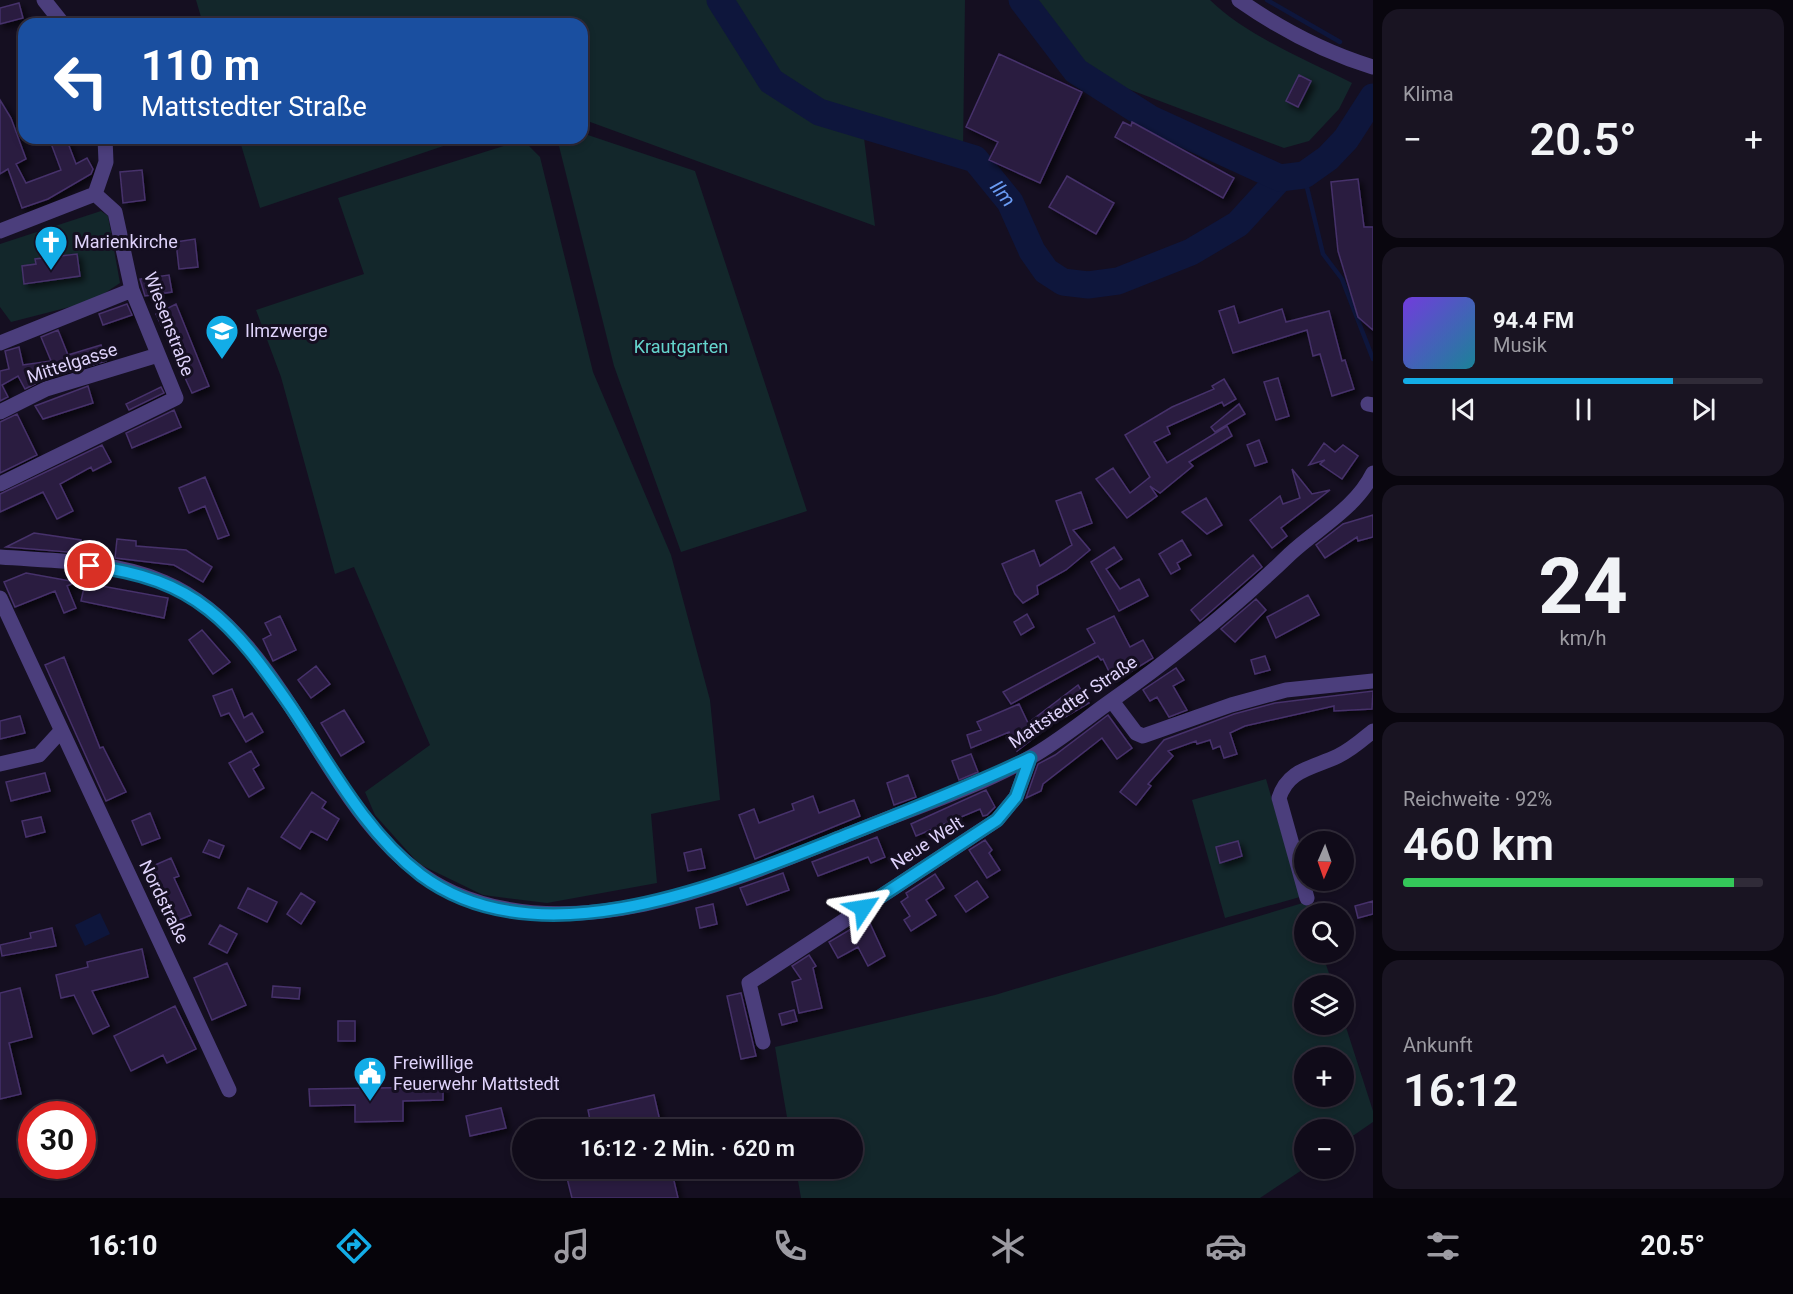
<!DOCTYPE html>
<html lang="de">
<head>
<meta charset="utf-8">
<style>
	:root { --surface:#100b19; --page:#191422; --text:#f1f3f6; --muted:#9c9ba2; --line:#302b38; --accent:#13ade7 }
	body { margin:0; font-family:Roboto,sans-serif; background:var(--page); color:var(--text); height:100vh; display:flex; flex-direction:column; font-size:22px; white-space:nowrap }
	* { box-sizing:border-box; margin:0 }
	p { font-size:20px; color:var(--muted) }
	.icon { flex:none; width:33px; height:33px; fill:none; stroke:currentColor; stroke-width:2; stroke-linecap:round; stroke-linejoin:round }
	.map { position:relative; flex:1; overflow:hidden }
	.sheet { display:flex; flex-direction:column; gap:9px; padding:9px; background:#09060e; width:420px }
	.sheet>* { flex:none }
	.guide { position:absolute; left:18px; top:18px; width:570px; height:126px; border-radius:18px; box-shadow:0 3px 9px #0003,0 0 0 2px var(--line); background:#1a4fa0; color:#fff; overflow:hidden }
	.needle { width:39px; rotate:182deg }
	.fabs { position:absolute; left:1294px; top:831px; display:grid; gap:12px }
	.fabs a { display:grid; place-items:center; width:60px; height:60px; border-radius:50%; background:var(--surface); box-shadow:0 3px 9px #0003,0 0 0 2px var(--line); font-size:30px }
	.speed { position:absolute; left:18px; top:1101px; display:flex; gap:12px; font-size:30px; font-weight:700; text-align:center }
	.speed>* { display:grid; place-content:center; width:78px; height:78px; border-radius:50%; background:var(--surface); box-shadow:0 3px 9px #0003,0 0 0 2px var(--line); line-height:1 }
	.speed .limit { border:9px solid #d22; background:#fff; color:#111 }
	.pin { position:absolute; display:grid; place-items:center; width:51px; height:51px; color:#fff; margin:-26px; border:3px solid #fff; border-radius:50%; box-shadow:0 2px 6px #0007 }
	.me { position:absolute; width:66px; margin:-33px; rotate:57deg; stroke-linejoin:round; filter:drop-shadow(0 0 4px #0008) }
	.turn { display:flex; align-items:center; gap:21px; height:126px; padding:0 24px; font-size:27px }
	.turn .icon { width:78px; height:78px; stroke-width:2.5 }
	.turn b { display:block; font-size:42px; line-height:51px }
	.big { font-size:45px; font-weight:600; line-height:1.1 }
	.sheet .tile { flex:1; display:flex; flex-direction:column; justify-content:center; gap:9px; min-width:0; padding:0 21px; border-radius:18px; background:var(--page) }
	.sheet .dial { align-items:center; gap:0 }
	.dial b { font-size:78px; line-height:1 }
	.song { display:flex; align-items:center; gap:18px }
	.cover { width:72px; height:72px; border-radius:9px; background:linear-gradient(135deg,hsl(260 70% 55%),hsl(190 70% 35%)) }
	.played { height:6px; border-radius:3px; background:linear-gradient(90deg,var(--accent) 75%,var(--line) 75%) }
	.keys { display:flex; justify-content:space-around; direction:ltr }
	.heat { display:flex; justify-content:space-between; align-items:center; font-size:33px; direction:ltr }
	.charge { height:9px; border-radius:4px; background:linear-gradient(90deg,#34c759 92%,var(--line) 0) }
	.trip { position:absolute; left:512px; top:1119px; width:351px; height:60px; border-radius:30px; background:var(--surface); box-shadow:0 3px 9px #0003,0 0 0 2px var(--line); font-weight:600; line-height:60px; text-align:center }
	.tab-bar { display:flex; height:96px; justify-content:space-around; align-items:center; background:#06040a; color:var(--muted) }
	.tab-bar .icon { width:42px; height:42px }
	.tab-bar .on { color:var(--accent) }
	.tab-bar b { font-size:27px; color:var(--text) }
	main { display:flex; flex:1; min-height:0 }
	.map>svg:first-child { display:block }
</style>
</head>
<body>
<main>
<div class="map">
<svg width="1373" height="1198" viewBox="0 0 1373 1198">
	<defs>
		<filter id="shadow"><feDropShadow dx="4" dy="4" stdDeviation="3" flood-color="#0009"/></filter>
	</defs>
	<rect width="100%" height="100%" fill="#150f21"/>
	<!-- green -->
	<path fill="#13272b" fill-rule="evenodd" d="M196,0H717L771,83L819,115L858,128L864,138L875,226L582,119V24H203Z
		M725,0H965L963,152L820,109L774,78Z
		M1031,0H1210C1244,34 1308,61 1352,83L1339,109L1309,141L1284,148L1078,70L1032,12Z
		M582,133L695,171L807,511L681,552L614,366L557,138H582Z
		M239,138H467L260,208Z
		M523,140L540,157L593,372L671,555L710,700L720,800L651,814L657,883L547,903L483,895L419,864L375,815L365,792L430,745L354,567L335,574L281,377L256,310L364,274L338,198Z
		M101,211L108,216L120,283L93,301L11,322L0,307V244Z
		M1266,779L1300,897L1225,918L1192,800Z
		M1306,902L1309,913L1305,914V952L1322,953L1333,985L1305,986V1024H1344V1021L1373,1111V1122L1344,1142V1130H1305V1168L1260,1198H801L796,1169L852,1168V1130L789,1129L775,1047L995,995ZM1305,1058H1344V1096H1305Z"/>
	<!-- water -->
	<path fill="#0e163c" d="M100,913L110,934L85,946L75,925Z"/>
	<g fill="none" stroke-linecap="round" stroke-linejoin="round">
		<!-- stream -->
		<path stroke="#0e163c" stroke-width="4.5" d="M1267,0L1340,42
			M1304,175L1323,254L1342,279L1373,359"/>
		<!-- river -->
		<g stroke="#0e163c" stroke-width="27">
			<path id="s1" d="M720,0L771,81L819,112L975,159L1010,202L1032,251L1046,271L1063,282L1088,285L1118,281L1191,252L1238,224L1280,178"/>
			<path d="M1022,0L1076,71L1151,119L1280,178L1304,175L1328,158L1346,139L1373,97"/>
		</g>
	</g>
	<!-- building -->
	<path fill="#2a1d40" stroke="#46316b" stroke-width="1.5" filter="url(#shadow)" d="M19,3L23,18L0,24V8Z
		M999,54L1082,92L1040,183L989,160L998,142L966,127Z
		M1299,75L1311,81L1298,107L1286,101Z
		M0,100L11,118L26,159L16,164L26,183L61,170L49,138H66L76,164L87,158L93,169L91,174L48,199L22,208L8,169L0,174Z
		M1123,122L1131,126L1132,122L1234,178L1223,198L1115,137Z
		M142,170L145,200L123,203L120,172Z
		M1067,176L1114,203L1096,234L1049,207Z
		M1358,179L1364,227H1373V330L1358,317L1338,251L1331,182Z
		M195,239L198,267L179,269L176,242Z
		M77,254L80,276L24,284L22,266L36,264L35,259Z
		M169,275L172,292L145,296L140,279Z
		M127,304L132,315L103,325L99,314Z
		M176,304L209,386L192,393L156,314Z
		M1234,306L1239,323L1282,309L1286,322L1329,311L1342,361L1345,360L1354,389L1332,396L1320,354L1313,356L1307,330L1233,353L1219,311Z
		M58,330L68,355L101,345L106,361L79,369L32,377L35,384L25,389L18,376L2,385L8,397L0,401V371L9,369L5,351L19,347L23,365L51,361L41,337Z
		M1278,378L1289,416L1276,420L1264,382Z
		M1224,379L1236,399L1224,406L1222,402L1167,427L1170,434L1154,442L1167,463L1227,426L1232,436L1189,462L1193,466L1160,493L1150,486L1157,496L1127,518L1096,479L1113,468L1130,493L1150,477L1125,435L1172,407L1214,389L1212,386Z
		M88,386L93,403L43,419L35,406Z
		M161,387L164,393L129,410L126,404Z
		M1239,404L1245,414L1215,432L1211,427Z
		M174,410L181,427L132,448L126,433Z
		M17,414L37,455L0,473V422Z
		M1259,440L1267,462L1255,466L1247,445Z
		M1324,443L1335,452L1343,445L1358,456L1342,479L1320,464L1325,460L1309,465Z
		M102,445L111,462L93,471L91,467L60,484L73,511L57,519L43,492L0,512V494Z
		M1292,469L1312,494L1330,490L1281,528L1287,536L1272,548L1250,520L1280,496L1283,504L1300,498Z
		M205,477L229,535L218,539L205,506L189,513L179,488Z
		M1081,492L1092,523L1073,530L1090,550L1066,570L1037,586L1038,594L1023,603L1015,594L1002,564L1034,550L1040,566L1072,545L1056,501Z
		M1206,498L1222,525L1207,534L1182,512Z
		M1373,515V537L1358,541L1357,537L1325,558L1316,545L1343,524Z
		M34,533L81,540L80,553L6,547Z
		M117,539L136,541V546L186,550L212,567L203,582L174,565L115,558Z
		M1182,540L1191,555L1177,563L1180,569L1171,574L1159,554Z
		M1114,547L1122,559L1106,569L1120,589L1139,579L1148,596L1119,611L1091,562Z
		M1253,555L1262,567L1200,621L1191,610Z
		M26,573L76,582L67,586L76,608L64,613L55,591L15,607L4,582Z
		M85,583L168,598L164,618L81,601Z
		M1308,595L1319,615L1276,638L1267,617Z
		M1256,599L1266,610L1235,642L1221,629Z
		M1027,614L1034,627L1021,635L1014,622Z
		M280,616L296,650L273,661L263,639L271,635L265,623Z
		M1114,616L1130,647L1143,640L1153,658L1114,682L1103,659L1101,660L1098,656L1011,704L1003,692L1095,643L1087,629Z
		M202,630L230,662L213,674L189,640Z
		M1265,656L1270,670L1255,674L1251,660Z
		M64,657L100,748L103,747L126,792L106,801L45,665Z
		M316,666L330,684L311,698L298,680Z
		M1176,668L1184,680L1173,686L1187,710L1169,717L1157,697L1150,701L1143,690Z
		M1078,685L1089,703L1065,717L1063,715L1017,751L1009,732L971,748L967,735L981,730L977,722L1019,704L1028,723Z
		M232,689L244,718L252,713L263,732L246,742L229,713L221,716L213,696Z
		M1373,691L1372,709L1334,711V706L1245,726L1230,733L1237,754L1224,758L1220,746L1213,749L1210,740L1197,744L1196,741L1168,751L1173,756L1148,784L1151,786L1136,805L1120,792L1164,740L1234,714L1275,703Z
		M344,710L364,742L341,756L321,723Z
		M1108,715L1132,748L1117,759L1102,738L1043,784L1041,791L1026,798L1038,764L1055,755Z
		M20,716L25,733L0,739V721Z
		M251,751L259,765L253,769L264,788L249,797L229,763Z
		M971,754L978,772L959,780L952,761Z
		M45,773L50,791L11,801L6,782Z
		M908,775L916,797L894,805L887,783Z
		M986,790L995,807L987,815L983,816L980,809L916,836L911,824Z
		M312,792L326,802L322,808L339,819L327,840L311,831L300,849L281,837Z
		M813,796L819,813L854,800L860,816L755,859L739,815L754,809L759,823L794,810L792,804Z
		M150,813L160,838L142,845L132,821Z
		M41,817L45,832L26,837L22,821Z
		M877,837L885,857L871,863L868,857L818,876L812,862Z
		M209,840L224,846L219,858L203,852Z
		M985,840L992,850L989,853L1000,870L987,878L969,850Z
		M1238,841L1242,856L1220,863L1216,847Z
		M701,849L705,868L688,871L684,853Z
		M171,858L179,876L174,878L191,915L167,925L157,901L166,897L153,866Z
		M783,873L789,890L747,905L740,888Z
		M935,874L944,888L926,900L936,915L911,931L904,920L910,916L901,902L908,897L906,893Z
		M977,881L988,897L966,912L955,896Z
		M248,888L277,902L267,922L238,908Z
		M301,893L315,902L301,924L287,914Z
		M848,896L853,903L840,912L835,903Z
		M1373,901V914L1358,918L1355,906Z
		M713,904L717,924L700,928L696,908Z
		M868,919L885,956L868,966L858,947L838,958L829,942Z
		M220,925L237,934L227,953L209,944Z
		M52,928L56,946L2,956L0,945L31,938L30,933Z
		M142,949L148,977L92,991L109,1026L93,1034L74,995L61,998L56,975L88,967L87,962Z
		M809,955L816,966L813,968L822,1008L799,1013L792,982L801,979L792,966Z
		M227,963L246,1005L212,1020L194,978Z
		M273,986L300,988L299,999L272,997Z
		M20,988L32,1037L9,1043L21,1094L0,1099V993Z
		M741,993L756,1056L741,1059L727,996Z
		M175,1006L196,1049L167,1063L163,1055L131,1071L114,1036Z
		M794,1010L797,1021L782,1025L779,1014Z
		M338,1021H355V1041H338Z
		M443,1087V1100L403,1101V1121L355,1122V1105L310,1106L309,1089Z
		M654,1095L662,1130H592L588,1110Z
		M501,1108L506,1128L470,1136L466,1116Z
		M573,1168H671L678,1198H572L565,1170Z"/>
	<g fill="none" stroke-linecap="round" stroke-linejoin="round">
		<!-- minor -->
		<path stroke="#4b3e7c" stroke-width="15" d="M44,0L63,24
			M1239,0C1279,28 1327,53 1373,67
			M95,194L106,162L105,138
			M0,231L95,194L115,212L132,290L176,398L0,484
			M0,343L132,290
			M1368,404L1373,405
			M0,412L46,389L158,355
			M0,557C53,561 114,560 164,582C296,638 326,837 454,893C585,951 745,875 869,826C922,805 979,786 1029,758C1058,742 1084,720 1111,701C1175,656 1234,608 1290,554C1318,528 1356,508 1373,473
			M0,598L229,1090
			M1112,701L1136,733L1143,736L1231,705L1286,690L1373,681
			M0,764L39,755L60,732
			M1307,898L1279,798C1288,769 1313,768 1338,756C1351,750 1362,740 1373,731
			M763,1042L749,983L997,820L1016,797L1030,758"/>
	</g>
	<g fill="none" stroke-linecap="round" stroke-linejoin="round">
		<defs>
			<path id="route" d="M90,566C196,578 233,623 291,707C330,765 365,832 421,875C539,963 725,883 844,836C907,811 969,787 1030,758L1016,797L997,820L863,908"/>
		</defs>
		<!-- route casing -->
		<use href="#route" stroke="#0c7096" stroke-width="15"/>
		<!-- route -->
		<use href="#route" stroke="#13ade7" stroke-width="10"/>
	</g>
	<!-- icons -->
	<defs>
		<symbol id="church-pin" viewBox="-11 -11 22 30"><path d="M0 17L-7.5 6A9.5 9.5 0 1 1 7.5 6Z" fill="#13ade7" stroke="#150f21"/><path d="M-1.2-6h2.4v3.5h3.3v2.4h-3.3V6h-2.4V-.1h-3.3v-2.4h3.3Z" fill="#fff"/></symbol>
		<symbol id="school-pin" viewBox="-11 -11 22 30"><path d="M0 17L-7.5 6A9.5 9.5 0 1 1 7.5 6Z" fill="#13ade7" stroke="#150f21"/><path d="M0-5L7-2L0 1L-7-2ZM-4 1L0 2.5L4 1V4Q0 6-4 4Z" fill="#fff"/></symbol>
		<symbol id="civic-pin" viewBox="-11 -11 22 30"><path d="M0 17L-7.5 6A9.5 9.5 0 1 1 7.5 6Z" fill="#13ade7" stroke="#150f21"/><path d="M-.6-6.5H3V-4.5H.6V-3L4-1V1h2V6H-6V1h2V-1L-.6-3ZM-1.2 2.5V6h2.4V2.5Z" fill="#fff"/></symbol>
	</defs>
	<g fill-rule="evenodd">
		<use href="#church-pin" x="32" y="223" width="38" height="52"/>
		<use href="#school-pin" x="203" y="312" width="38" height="52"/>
		<use href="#civic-pin" x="351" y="1054" width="38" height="52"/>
	</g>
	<g text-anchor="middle" stroke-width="6" stroke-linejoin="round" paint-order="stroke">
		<!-- poi labels -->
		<g font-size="18" fill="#dfd3fb" stroke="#150f21" text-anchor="start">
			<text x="74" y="248">Marienkirche</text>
			<text x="245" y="337">Ilmzwerge</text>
			<text x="393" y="1069">Freiwillige<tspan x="393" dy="21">Feuerwehr Mattstedt</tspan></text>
		</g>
		<!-- street labels -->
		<g font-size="18" fill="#dfd3fb" stroke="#150f21">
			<text transform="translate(169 324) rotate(69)" y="6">Wiesenstraße</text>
			<text transform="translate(72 363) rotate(-18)" y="6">Mittelgasse</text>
			<text transform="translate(1073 702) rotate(-34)" y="6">Mattstedter Straße</text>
			<text transform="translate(927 843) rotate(-33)" y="6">Neue Welt</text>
			<text transform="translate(164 902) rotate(64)" y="6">Nordstraße</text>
		</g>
		<!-- park labels -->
		<g font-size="18" fill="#65d5cd" stroke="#150f21">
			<text x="681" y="353">Krautgarten</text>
		</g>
		<!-- water labels -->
		<g font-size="20" font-style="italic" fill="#6a9bf3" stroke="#150f21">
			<text dy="7" stroke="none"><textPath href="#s1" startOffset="360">Ilm</textPath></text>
		</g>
	</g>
</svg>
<div class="fabs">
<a><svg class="needle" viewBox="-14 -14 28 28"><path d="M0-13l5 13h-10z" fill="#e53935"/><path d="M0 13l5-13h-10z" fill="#9c9ba2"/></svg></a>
<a><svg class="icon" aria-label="search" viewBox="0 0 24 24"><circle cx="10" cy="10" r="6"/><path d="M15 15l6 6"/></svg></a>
<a><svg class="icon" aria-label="layers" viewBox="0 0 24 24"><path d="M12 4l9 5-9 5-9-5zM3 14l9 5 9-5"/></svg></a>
<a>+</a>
<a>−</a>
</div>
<div class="speed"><div class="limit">30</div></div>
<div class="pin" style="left:90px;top:566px;background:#d93025"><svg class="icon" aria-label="arrive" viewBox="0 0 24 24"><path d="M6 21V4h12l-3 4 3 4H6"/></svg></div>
<svg class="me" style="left:863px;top:908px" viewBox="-20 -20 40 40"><path d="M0-17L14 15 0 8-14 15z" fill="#13ade7" stroke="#fff" stroke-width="4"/></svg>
<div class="trip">16:12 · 2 Min. · 620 m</div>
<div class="guide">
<div class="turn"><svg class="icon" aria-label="left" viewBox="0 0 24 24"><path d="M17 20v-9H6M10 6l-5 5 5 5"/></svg><div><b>110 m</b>Mattstedter Straße</div></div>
</div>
</div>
<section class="sheet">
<div class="tile"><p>Klima</p>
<div class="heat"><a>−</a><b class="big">20.5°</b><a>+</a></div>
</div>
<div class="tile">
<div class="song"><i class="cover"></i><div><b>94.4 FM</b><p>Musik</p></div></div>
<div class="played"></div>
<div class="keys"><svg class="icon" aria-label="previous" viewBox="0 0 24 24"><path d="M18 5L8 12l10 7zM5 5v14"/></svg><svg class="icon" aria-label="pause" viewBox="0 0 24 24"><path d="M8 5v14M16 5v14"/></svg><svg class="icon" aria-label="next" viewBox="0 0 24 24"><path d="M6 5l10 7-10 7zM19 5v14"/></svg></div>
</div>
<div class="tile dial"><b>24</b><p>km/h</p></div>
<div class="tile"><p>Reichweite · 92%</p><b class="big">460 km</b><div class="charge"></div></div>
<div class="tile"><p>Ankunft</p><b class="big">16:12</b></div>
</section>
</main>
<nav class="tab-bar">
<b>16:10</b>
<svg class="icon on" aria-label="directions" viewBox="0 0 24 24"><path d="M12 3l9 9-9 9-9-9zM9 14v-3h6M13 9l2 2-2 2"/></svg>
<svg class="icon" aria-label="music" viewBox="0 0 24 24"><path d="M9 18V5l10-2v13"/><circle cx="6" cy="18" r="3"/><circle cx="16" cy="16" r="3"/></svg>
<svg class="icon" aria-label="phone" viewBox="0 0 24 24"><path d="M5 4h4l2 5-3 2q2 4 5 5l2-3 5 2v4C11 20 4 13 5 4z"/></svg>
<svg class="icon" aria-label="climate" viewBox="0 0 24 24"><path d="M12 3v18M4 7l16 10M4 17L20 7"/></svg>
<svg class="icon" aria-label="car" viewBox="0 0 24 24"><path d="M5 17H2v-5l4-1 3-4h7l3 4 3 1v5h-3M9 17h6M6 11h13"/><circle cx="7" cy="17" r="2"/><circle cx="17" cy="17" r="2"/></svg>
<svg class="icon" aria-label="filters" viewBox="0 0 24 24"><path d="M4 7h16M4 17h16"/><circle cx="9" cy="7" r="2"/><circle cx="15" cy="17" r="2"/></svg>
<b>20.5°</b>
</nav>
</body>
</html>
